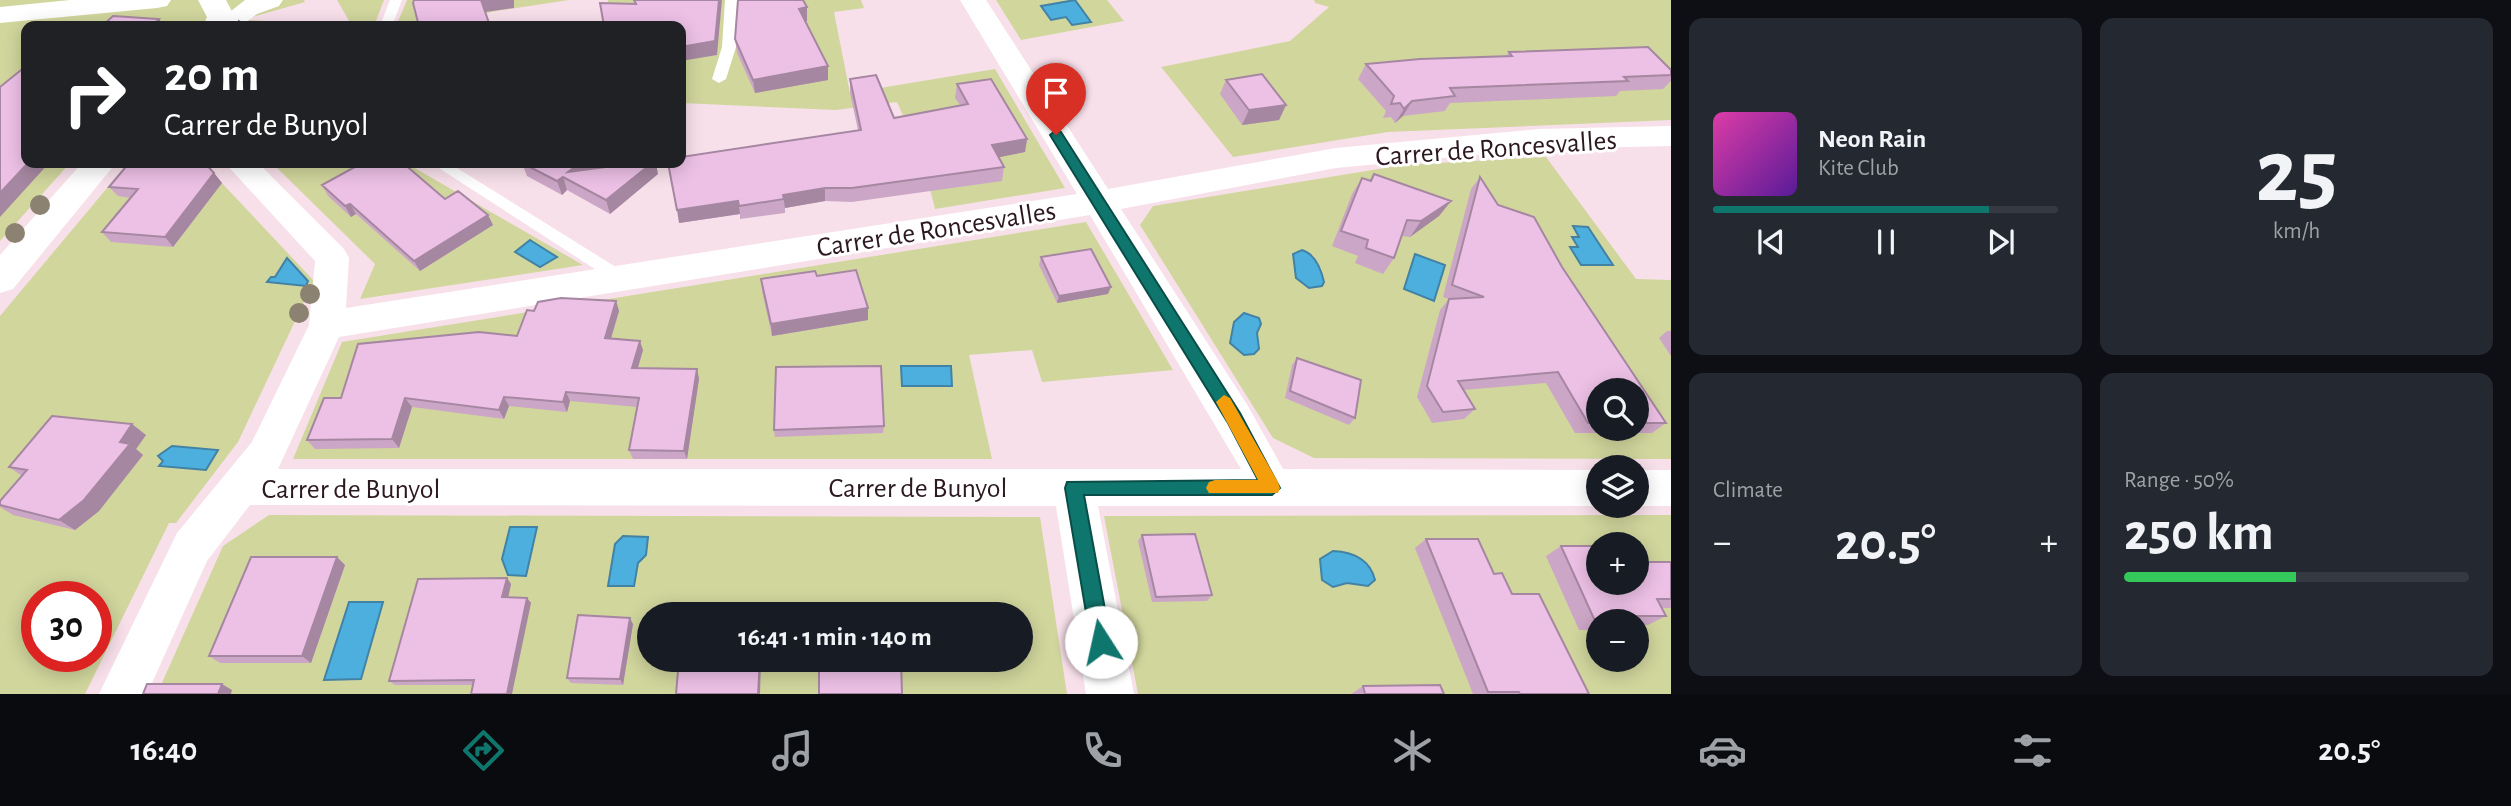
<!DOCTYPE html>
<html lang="en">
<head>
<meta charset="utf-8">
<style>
	:root { --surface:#171b24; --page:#242831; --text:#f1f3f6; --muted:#9ea1a6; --line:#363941; --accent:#0f766e }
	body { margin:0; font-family:"Alegreya Sans",sans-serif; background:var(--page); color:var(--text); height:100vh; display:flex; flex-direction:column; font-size:26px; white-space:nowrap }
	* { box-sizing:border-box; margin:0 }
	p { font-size:23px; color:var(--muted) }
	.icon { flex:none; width:38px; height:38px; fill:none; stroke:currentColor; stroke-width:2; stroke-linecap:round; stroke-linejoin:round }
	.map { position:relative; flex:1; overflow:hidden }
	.side { display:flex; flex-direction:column; gap:18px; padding:18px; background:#0d0f14; width:840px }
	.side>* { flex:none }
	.top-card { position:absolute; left:21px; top:21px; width:665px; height:147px; border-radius:14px; box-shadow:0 4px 18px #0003; background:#202124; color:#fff; overflow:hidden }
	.controls { position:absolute; left:1586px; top:378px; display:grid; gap:14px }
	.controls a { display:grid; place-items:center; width:63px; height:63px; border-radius:50%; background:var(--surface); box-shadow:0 4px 18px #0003; font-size:35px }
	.speed { position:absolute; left:21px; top:581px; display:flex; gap:14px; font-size:35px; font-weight:700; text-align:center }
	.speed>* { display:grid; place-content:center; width:91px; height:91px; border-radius:50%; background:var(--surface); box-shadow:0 4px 18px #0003; line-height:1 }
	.speed .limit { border:10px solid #d22; background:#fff; color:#111 }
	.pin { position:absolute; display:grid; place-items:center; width:60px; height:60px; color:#fff; margin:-72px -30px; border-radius:50% 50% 50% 0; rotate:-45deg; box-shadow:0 0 7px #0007 }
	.pin .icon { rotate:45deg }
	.me { position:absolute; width:77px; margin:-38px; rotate:350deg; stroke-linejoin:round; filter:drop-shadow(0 0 5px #0008) }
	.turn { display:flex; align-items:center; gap:24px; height:147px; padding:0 28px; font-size:32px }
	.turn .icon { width:91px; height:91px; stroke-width:2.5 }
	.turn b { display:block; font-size:49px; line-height:60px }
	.big { font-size:52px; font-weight:600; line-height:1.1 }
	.side .widget { flex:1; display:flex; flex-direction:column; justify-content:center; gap:10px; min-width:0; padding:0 24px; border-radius:14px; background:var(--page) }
	.side .dial { align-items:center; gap:0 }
	.dial b { font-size:91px; line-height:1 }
	.song { display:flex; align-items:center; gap:21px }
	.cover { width:84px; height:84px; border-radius:10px; background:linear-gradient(135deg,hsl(320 70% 55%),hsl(270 70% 35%)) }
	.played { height:7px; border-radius:4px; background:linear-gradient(90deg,var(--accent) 80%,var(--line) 80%) }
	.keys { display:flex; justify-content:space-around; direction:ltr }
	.heat { display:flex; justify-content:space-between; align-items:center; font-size:38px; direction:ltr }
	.charge { height:10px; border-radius:5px; background:linear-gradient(90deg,#34c759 50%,var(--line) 0) }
	.side .tiles { flex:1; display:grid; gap:18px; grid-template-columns:repeat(2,1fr) }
	.trip { position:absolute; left:637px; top:602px; width:396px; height:70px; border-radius:35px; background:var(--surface); box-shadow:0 4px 18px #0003; font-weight:600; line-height:70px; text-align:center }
	.menu { display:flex; height:112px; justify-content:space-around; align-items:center; background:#090b0e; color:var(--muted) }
	.menu .icon { width:49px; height:49px }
	.menu .current { color:var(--accent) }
	.menu b { font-size:32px; color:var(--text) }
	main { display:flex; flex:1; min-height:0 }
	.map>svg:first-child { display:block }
</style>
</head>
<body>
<main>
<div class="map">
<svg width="1671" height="694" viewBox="0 0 1671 694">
	<rect width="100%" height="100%" fill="#f8e0ea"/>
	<!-- green -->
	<path fill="#d1d69d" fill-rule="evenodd" d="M0,0H304L305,2L249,18L175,23L177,26H26V163H70L0,241Z
		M337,0H384L374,26H243L249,20L352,26Z
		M407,0H569L496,11L430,26H396Z
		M608,0H861L864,8L834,12L850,93L995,69L1065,188L935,209L922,157L897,102L836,110L681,103V26H605Z
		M996,0H1107L1124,21L1021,40Z
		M1314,0H1671V120L1388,132L1233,157L1161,67L1290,41L1329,7L1315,3Z
		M1546,157L1636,279L1671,280V459L1314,458L1273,438L1140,225L1153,206L1403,165ZM1598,390H1636V429H1598Z
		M128,163H203L314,281L238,442L176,523H169L85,694H0V316ZM37,597H96V656H37Z
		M272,163H406L583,265L360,299L375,264Z
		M1086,222L1173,370L1042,382L1032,350L969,355L992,459H293L342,342Z
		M269,515L1040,517L1067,694H157L223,546ZM649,614H1020V660H649Z
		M1671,515V694H1138L1104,516ZM1598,544H1636V583H1598ZM1598,621H1636V660H1598Z"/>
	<!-- water -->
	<path fill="#4cafdd" stroke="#4282a5" stroke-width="2" d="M1075,0L1091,22L1072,25L1066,17L1051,20L1041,6Z
		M1573,226L1588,227L1613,265H1581L1570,247H1578L1572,237H1579Z
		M530,240L557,257L540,267L515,252Z
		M1302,250C1315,254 1321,269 1324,282L1322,286L1309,288L1296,278L1293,254Z
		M1415,254L1445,265L1434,301L1404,289Z
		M287,258L308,281L306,286L267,282L271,277H275Z
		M1244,313L1259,318L1261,324L1257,333L1259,349L1254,354L1244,355L1230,343L1234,322Z
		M901,366H951L952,386H902Z
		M172,446L218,450L206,470L159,466L163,461L158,456Z
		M510,527H537L526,576L508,575L502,559Z
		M623,536L648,537L646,555L638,563L634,586H608L615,544Z
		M1333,551C1353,552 1370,559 1375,580L1368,586L1347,583L1333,587L1322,580L1320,559Z
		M349,602H383L361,679L324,680Z"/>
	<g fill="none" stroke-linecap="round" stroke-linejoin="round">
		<!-- lane -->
		<path fill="#fff" fill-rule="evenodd" d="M390,0H402L392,26H380Z
			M725,0H737L736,47L726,79L719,83L712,79L722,47Z
			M431,163H449L627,274L629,278L627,282H615Z"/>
		<!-- street -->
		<path fill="#fff" fill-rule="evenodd" d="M245,0H283L279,6L257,14L241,26H212Z
			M960,0H986L1108,189L1336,148L1539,129L1671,126V146L1539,149L1336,168L1121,209L1248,406L1283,469L1598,470L1599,506H1098L1134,694H1086L1056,506L250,505L207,561L147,694H99L177,533L252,442L309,325L315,261L225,163H258L344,249L349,258L346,308L1077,194ZM1090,215L1241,469H278L339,337Z
			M1636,470H1671V506H1635Z"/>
		<!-- secondary -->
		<path fill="#fff" fill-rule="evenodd" d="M70,0H171L167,6L157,8L0,23V7Z
			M198,0H226L235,17L231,26H203L207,17Z
			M82,163H116L13,289L0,293V255Z"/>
	</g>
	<!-- trees -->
	<g fill="#8c8271">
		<circle cx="40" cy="205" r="10"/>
		<circle cx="15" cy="233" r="10"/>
		<circle cx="310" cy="294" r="10"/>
		<circle cx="299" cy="313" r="10"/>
	</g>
	<!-- wall -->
	<path fill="#cca6c6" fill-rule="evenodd" d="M738,0L807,21H805L828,80L755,93L737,53L735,39Z
		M1509,52L1671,70V81L1663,89L1620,91L1616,96L1450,103L1445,111L1403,116L1395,123L1391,117L1383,118L1386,111L1358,79L1366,64L1506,56Z
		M850,79L894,118L960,105L955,98L957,84L1027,139L1025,152L999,157L1004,167L1002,181L852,202L825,201L785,208V213L740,219V214L679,223L858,130L850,93Z
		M1226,80L1286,105L1279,120L1242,125L1220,94Z
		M522,163L593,169L658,174L610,214L567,190L562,195L527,176Z
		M214,173L222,183L173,247L111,242L102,232L131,198L118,196L109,187Z
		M1374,174L1451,201L1439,216L1410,237L1401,236L1394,258L1383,274L1355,263L1358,256L1332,246L1352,194L1362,178L1369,181Z
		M1480,177L1498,205L1562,267L1666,423L1652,433H1575L1546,383L1463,390L1475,409L1464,419L1432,423L1417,397L1440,310L1449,299L1443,297L1471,189ZM1598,390H1636V429H1598Z
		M322,185L445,199L488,215L493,225L420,271L356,214L351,217L328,196Z
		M1041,257L1108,294L1057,303L1039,265Z
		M817,276L868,320L772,336L762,291L761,279Z
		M616,301L619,311L611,339L643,350L638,368L697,369L699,379L687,459H633L629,450L637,407L570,401L567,412L509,406L504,419L412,407L399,448L315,449L307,440L341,398L517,336L534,311Z
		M1667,331H1671V356L1659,338Z
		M1297,358L1355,418L1349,425L1285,398L1292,365Z
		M884,426L883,433L775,437L774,430Z
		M146,435L136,449L143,455L99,511L75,530L13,515L0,507V501L22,476L9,467Z
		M1142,535L1212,595L1207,601L1152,602L1138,541Z
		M1426,539L1494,574L1512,594L1589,694H1473L1415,548Z
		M1561,546L1637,562H1671V608H1662L1666,616L1648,625H1636V621H1598V630H1579L1546,556Z
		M345,565L311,663H220L209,656Z
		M507,578L511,584L508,597L527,598L531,603L473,685H395L389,681Z
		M633,624L623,685L571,683L567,678Z
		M1363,686L1444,694H1351Z"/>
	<!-- shaded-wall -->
	<path fill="#a687a1" d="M481,0H514V8L485,12Z
		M719,0H722L717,55L681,61V47Z
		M807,7V21L799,23V9Z
		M159,19L164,26H152Z
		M828,66V80L755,93L753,80Z
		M1412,101L1403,116L1395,123L1404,109Z
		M1286,105L1279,120L1242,125L1249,110Z
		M1027,139L1025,152L990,159L992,145Z
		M28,163H49L0,217V193Z
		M580,163H601L575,184L568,172Z
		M652,163H656L658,174L610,214L606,200Z
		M214,173L222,183L173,247L165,237Z
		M563,177L567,190L562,195L557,181Z
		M825,188V201L785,208L783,195Z
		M738,201L740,214L679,223L677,210Z
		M1451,201L1439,216L1410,237L1421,221Z
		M350,204L356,214L351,217L345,206Z
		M488,215L493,225L420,271L414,261Z
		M1111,287L1108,294L1057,303L1059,296Z
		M616,301L619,311L608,348L605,338Z
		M868,308V320L772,336L771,324Z
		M640,341L643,350L635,377L632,368Z
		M697,369L699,379L687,459L684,451Z
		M566,392L570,401L567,412L563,402Z
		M504,397L509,406L504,419L499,410Z
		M405,398L412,407L399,448L392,439Z
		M132,424L146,435L136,449L143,455L99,511L75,530L59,520L120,442Z
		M337,557L345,565L311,663L302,656Z
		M507,578L511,584L507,603L502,597Z
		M527,598L531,603L512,694H507Z
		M630,618L633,624L623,685L620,679Z
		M760,660H761L760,694H758Z
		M222,684L232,690L231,694H218Z"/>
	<!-- building -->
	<path fill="#edc1e6" stroke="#a687a1" stroke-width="2" d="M414,0H481L490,26H419L413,3Z
		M634,0H719L715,41L681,47V26H604L600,3L636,4Z
		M738,0H803L807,7L799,9L828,66L753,80L735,39Z
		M113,16L159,19L152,26H102Z
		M239,21L245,26H238Z
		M1648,47L1671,70V75L1624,77L1628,81L1450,88L1455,96L1412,101L1404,109L1400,103L1391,104L1394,96L1366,64L1420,59L1512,56L1509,52Z
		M26,66V163H28L0,193V87Z
		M1262,74L1286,105L1249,110L1226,80Z
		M876,75L894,118L968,104L957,84L991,79L1027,139L992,145L1004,167L852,188H825L783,195L784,199L739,206L738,201L677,210L668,163H681V157L861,130L850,79Z
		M129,163H205L214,173L165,237L102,232L138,189L109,187Z
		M362,163H403L445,199L458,191L488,215L414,261L350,204L345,206L322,185Z
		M522,163H580L568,172L636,163H652L606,200L563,177L557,181Z
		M1374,174L1451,201L1421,221L1407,220L1394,258L1366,248L1368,240L1341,231L1362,178L1371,181Z
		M1480,177L1498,205L1534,217L1562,267L1666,423H1636V390H1598V423H1588L1558,372L1458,381L1475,409L1443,412L1427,386L1449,299L1484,297L1452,285Z
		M1091,249L1111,287L1059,296L1041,257Z
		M856,270L868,308L771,324L761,279L815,271L817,276Z
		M561,298L616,301L605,338L640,341L632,368L697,369L684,451L629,450L639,398L566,392L563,402L504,397L499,410L405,398L392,439L307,440L324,398H341L358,344L479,332L517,336L527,310L534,311L538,302Z
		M1297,358L1361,380L1355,418L1290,391Z
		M881,366L884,426L774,430L776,367Z
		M52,416L132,424L120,442L130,444L84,500L59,520L0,505V501L27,470L9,467Z
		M1195,534L1212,595L1156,597L1142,535Z
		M1426,539H1478L1494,574L1502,573L1512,594H1539L1589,694H1520L1519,692H1488Z
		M1561,546H1598V583H1636V560L1637,562H1671V599H1657L1666,616H1628L1631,621H1595Z
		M251,557H337L302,656H209Z
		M507,578L502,597L527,598L507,694H471L474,680L389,681L418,579Z
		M578,615L630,618L620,679L567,678Z
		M679,660H760L758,694H676Z
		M849,660H901L902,694H819V666H848Z
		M147,684H222L218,694H143Z
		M1440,685L1444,694H1365L1363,686Z"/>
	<!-- route -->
	<path fill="#0f766e" stroke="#0a4d48" stroke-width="2" d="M1056,130L1061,132L1240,413L1280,488L1272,495H1084L1111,642L1108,649L1101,652L1094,649L1091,642L1065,488L1067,482L1258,480L1228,423L1050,135Z"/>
	<!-- slow -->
	<path fill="#f59e0b" d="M1224,395L1230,398L1278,482L1280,488L1278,493H1209L1206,488L1209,482L1215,480H1258L1216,402Z"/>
	<g text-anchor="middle" stroke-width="6" stroke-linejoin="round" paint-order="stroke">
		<!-- street labels -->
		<g font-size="28" fill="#2c1821" stroke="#fff">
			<text transform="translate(1496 147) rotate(-4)" y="10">Carrer de Roncesvalles</text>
			<text transform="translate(936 228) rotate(-9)" y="10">Carrer de Roncesvalles</text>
			<text x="918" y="497">Carrer de Bunyol</text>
			<text x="351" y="498">Carrer de Bunyol</text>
		</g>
	</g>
</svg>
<div class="controls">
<a><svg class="icon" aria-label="search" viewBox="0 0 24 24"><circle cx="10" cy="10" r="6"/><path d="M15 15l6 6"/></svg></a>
<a><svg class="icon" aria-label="layers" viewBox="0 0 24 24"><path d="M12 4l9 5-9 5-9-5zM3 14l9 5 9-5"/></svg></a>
<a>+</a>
<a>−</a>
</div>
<div class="speed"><div class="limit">30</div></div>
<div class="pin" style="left:1056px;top:135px;background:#d93025"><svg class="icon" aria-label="arrive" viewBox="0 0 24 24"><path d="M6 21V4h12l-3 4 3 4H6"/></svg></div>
<svg class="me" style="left:1101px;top:642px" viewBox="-20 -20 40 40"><circle r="19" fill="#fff"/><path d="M0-13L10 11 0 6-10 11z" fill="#0f766e"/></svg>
<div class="trip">16:41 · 1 min · 140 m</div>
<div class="top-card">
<div class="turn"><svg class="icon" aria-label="right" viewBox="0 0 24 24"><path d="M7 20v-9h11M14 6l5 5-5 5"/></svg><div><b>20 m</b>Carrer de Bunyol</div></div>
</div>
</div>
<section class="side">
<div class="tiles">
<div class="widget">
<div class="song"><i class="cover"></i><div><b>Neon Rain</b><p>Kite Club</p></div></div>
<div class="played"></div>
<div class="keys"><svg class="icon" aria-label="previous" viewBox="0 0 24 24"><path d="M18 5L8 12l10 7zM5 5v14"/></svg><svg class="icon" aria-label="pause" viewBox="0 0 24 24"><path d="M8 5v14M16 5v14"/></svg><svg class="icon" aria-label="next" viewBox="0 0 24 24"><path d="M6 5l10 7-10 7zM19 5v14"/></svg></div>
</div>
<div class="widget dial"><b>25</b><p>km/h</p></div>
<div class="widget"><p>Climate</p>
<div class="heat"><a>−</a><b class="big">20.5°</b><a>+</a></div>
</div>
<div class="widget"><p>Range · 50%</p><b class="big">250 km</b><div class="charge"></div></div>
</div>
</section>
</main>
<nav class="menu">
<b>16:40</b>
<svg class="icon current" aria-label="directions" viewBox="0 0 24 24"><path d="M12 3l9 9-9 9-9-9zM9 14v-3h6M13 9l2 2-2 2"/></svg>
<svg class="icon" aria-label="music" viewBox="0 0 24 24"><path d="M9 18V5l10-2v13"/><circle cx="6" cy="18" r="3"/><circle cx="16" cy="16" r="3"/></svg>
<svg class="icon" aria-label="phone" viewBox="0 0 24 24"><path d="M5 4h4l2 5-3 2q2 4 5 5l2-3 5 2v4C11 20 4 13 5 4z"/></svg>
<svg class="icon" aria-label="climate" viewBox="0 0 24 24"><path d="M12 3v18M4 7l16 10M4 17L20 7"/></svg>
<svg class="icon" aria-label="car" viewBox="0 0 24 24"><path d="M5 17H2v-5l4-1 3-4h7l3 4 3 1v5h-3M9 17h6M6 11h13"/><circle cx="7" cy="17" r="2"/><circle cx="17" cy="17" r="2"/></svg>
<svg class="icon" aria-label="filters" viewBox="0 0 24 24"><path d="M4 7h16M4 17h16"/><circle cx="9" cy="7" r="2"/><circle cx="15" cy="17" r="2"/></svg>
<b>20.5°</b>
</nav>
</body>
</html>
